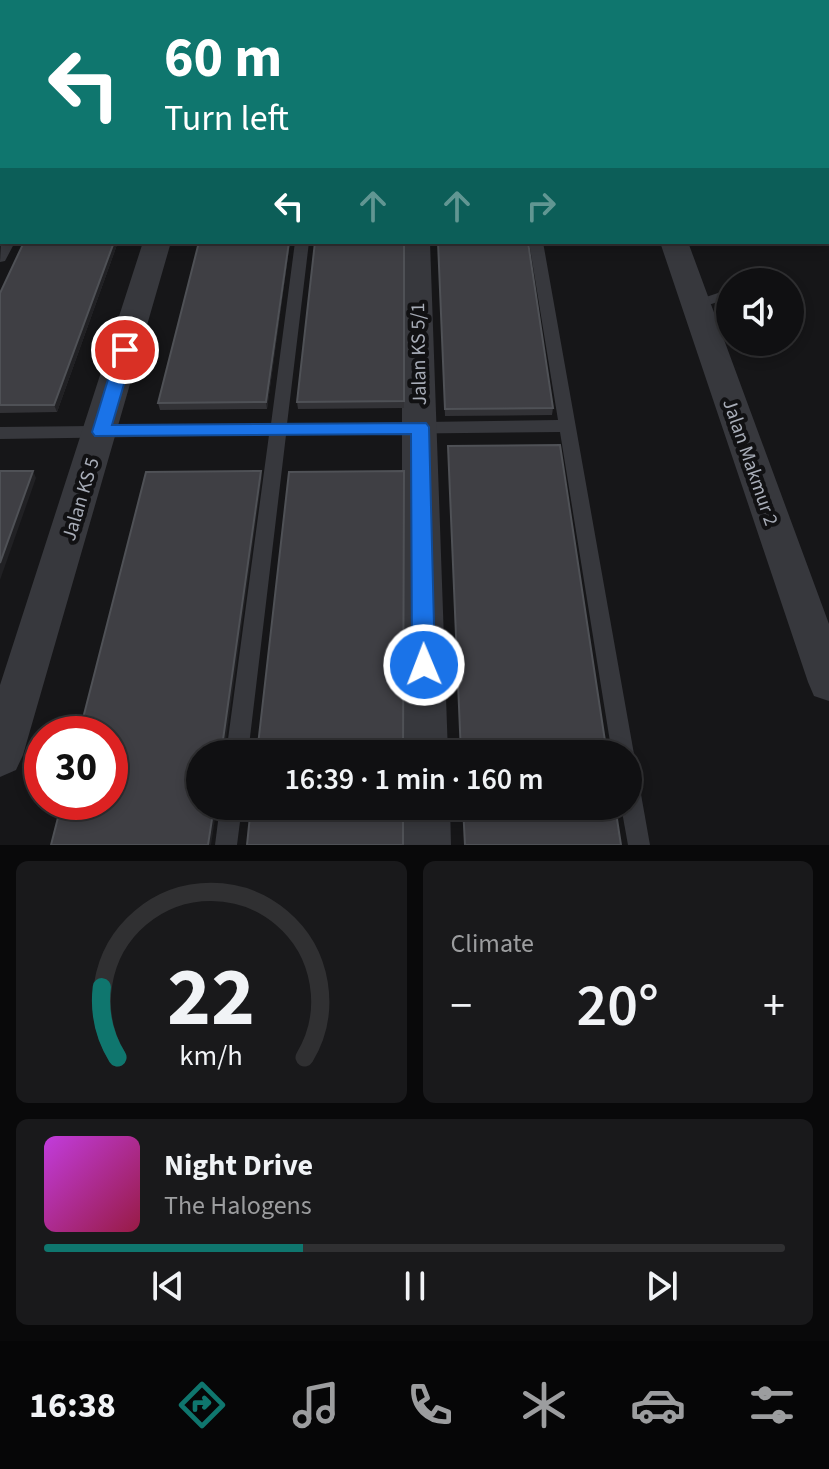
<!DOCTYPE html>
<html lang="en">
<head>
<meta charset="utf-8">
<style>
	:root { --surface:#101012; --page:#19191b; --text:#f1f3f6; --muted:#9c9d9f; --line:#303032; --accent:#0f766e }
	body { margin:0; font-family:"Source Sans 3",sans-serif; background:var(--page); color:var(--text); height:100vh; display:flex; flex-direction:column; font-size:30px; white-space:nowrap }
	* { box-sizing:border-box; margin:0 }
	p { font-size:26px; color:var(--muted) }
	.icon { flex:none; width:44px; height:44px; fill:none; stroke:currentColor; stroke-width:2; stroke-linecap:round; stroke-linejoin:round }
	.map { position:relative; height:845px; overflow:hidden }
	.details { display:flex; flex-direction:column; gap:16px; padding:16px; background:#09090a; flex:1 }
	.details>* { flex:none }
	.hud { position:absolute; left:0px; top:0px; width:830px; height:244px; box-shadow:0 4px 12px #0003,0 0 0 2px var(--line); background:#0f766e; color:#fff; overflow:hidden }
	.controls { position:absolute; left:716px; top:268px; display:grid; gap:16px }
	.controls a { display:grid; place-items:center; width:88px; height:88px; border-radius:50%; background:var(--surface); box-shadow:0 4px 12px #0003,0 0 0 2px var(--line); font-size:40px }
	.speed { position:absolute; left:24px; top:716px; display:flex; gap:16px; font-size:40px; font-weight:700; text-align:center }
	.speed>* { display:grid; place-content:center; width:104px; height:104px; border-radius:50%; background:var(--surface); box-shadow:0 4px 12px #0003,0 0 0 2px var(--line); line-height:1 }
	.speed .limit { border:12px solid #d22; background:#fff; color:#111 }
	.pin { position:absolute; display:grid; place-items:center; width:68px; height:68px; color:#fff; margin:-34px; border:4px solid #fff; border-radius:50%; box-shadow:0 2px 8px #0007 }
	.me { position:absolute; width:88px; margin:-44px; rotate:359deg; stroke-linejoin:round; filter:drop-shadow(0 0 6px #0008) }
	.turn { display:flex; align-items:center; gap:28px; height:168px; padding:0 32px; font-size:36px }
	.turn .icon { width:104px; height:104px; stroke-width:2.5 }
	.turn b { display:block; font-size:56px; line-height:68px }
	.lanes { display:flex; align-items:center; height:76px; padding:0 32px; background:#0003; justify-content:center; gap:40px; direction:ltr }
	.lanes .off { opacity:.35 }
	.big { font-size:60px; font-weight:600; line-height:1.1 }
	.details .widget { flex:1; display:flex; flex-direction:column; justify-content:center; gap:12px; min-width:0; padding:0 28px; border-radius:12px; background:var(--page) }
	.details .dial { align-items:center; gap:0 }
	.dial svg { height:208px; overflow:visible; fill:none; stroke:var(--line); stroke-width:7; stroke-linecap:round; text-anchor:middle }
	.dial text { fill:var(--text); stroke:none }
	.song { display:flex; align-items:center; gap:24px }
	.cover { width:96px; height:96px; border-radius:12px; background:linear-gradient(135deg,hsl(290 70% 55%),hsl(340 70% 35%)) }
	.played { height:8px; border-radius:4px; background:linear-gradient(90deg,var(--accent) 35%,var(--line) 35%) }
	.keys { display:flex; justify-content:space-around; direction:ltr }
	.heat { display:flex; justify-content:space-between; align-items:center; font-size:44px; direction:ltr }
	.details .tiles { flex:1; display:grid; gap:16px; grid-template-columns:1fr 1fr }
	.widget:last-child { grid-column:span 2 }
	.trip { position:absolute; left:186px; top:740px; width:456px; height:80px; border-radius:40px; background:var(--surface); box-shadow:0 4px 12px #0003,0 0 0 2px var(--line); font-weight:600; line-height:80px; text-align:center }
	.menu { display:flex; height:128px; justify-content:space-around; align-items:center; background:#060607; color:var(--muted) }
	.menu .icon { width:56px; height:56px }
	.menu .current { color:var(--accent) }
	.menu b { font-size:36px; color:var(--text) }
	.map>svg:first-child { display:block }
</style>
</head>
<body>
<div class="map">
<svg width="829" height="845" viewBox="0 0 829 845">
	<rect width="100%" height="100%" fill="#161618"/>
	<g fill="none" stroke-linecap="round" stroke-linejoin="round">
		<!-- lane -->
		<path fill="#37383d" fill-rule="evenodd" d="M605,0H615L604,2Z
			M1,242H15L5,261L0,262Z
			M295,242H309L287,424L558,420L529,242H543L634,754L631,761L628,762V754H612L560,432L286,435L248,754H226L269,435L0,439V427L271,424Z
			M763,270L770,274L763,282H749L758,271Z
			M730,289V298L696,309L689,305L691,302Z
			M628,772L636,776L639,783L650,845H628L621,806H628Z
			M220,806H242L237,845H215Z"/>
		<!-- street -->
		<path fill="#37383d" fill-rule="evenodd" d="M10,0H31L33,2H12Z
			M828,108H829V122H828Z
			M143,242H171L23,755L16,770L0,777V685Z
			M402,242H430L448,754H402Z
			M660,242H688L829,624V701L814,696L808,682Z
			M402,806H450L451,845H403Z"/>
		<!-- secondary -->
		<path fill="#45474d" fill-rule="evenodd" d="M107,0H137L105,2Z
			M159,0H189L157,2Z"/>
	</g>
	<!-- wall -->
	<path fill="#323236" d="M24,242H118L57,412L0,413V293Z
		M199,242H290L267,409L160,410L158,403Z
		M404,242V408L298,409L297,402Z
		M438,242L553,408L552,415L445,416Z"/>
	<!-- shaded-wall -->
	<path fill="#212124" d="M7,0H10L11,2H2V14H0V2Z
		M114,242H118L57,412L54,405Z
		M289,242H290L267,409L266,402Z
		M33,471L36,478L0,580V563Z
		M261,471L262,478L224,754H221Z
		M214,806H217L211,845H208Z"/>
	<!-- building -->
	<path fill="#3f3f44" stroke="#4f5156" stroke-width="2" d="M0,143H2V179H0Z
		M0,186H2V217L0,221Z
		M24,242H114L54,405H0V293Z
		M199,242H289L266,402L158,403Z
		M315,242H404V401L297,402Z
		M438,242H528L553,408L445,409Z
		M560,445L607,754H461L448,446Z
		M0,471H33L0,563Z
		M261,471L221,754H200V806H214L208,845H51L62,802H110V734H79L146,472Z
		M404,471L403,754H257L289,472Z
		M251,806H403V845H247Z
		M463,806H615L621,845H465Z"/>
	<!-- route -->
	<path fill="#1a73e8" stroke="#114b97" stroke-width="2" d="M125,345L134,350L112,425L426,423L429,427L435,665L432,672L424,675L416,672L412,665L411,434L95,436L92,432L117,350Z"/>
	<g text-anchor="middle" stroke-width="8" stroke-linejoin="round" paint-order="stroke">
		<!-- street labels -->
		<g font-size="20" fill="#a8adb8" stroke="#111113">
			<text transform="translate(418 354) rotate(-91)" y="7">Jalan KS 5/1</text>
			<text transform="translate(751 462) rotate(71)" y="7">Jalan Makmur 2</text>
			<text transform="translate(80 499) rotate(-73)" y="7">Jalan KS 5</text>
		</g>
	</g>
</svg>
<div class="controls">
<a><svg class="icon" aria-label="sound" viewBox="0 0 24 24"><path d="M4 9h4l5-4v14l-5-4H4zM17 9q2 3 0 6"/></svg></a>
</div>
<div class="speed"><div class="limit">30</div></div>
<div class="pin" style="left:125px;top:350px;background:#d93025"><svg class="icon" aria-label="arrive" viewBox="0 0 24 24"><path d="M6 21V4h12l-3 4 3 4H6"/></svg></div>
<svg class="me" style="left:424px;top:665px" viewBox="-20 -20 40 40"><circle r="17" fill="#1a73e8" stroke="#fff" stroke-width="3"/><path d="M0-11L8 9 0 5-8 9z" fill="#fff"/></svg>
<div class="trip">16:39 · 1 min · 160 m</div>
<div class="hud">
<div class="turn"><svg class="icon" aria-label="left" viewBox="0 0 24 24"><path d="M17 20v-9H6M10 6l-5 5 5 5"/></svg><div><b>60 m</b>Turn left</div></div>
<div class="lanes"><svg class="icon" aria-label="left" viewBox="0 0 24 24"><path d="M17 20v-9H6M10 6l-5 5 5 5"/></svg><svg class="icon off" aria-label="ahead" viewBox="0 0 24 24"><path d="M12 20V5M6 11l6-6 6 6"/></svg><svg class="icon off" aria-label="ahead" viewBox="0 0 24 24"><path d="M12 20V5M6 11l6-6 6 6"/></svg><svg class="icon off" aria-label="right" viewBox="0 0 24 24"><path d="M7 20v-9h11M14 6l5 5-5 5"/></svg></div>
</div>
</div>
<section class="details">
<div class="tiles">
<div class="widget dial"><svg viewBox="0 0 100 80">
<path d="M14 69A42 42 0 1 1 86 69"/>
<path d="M14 69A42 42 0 0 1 8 42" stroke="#0f766e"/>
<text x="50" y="56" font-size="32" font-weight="700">22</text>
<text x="50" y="72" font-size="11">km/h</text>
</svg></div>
<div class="widget"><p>Climate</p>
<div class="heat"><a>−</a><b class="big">20°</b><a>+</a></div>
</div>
<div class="widget">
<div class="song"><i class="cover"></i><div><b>Night Drive</b><p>The Halogens</p></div></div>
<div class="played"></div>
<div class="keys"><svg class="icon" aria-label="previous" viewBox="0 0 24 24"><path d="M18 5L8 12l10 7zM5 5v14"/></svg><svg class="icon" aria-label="pause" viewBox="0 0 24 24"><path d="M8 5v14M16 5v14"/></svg><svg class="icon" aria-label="next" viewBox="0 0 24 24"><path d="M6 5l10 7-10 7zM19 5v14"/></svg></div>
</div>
</div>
</section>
<nav class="menu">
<b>16:38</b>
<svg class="icon current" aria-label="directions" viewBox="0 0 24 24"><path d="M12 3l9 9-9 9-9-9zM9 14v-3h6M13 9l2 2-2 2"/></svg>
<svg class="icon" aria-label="music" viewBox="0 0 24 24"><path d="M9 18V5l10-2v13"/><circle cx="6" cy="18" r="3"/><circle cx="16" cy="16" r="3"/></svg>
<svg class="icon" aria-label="phone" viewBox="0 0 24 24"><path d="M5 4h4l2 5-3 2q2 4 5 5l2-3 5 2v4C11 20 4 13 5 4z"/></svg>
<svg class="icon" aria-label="climate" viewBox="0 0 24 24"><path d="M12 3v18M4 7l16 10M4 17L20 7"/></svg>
<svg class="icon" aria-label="car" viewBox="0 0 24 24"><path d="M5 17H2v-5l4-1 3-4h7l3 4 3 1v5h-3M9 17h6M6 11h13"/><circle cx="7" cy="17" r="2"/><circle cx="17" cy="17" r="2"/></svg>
<svg class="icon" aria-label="filters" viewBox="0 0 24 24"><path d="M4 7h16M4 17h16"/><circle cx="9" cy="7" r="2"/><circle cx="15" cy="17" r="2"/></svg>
</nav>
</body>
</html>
